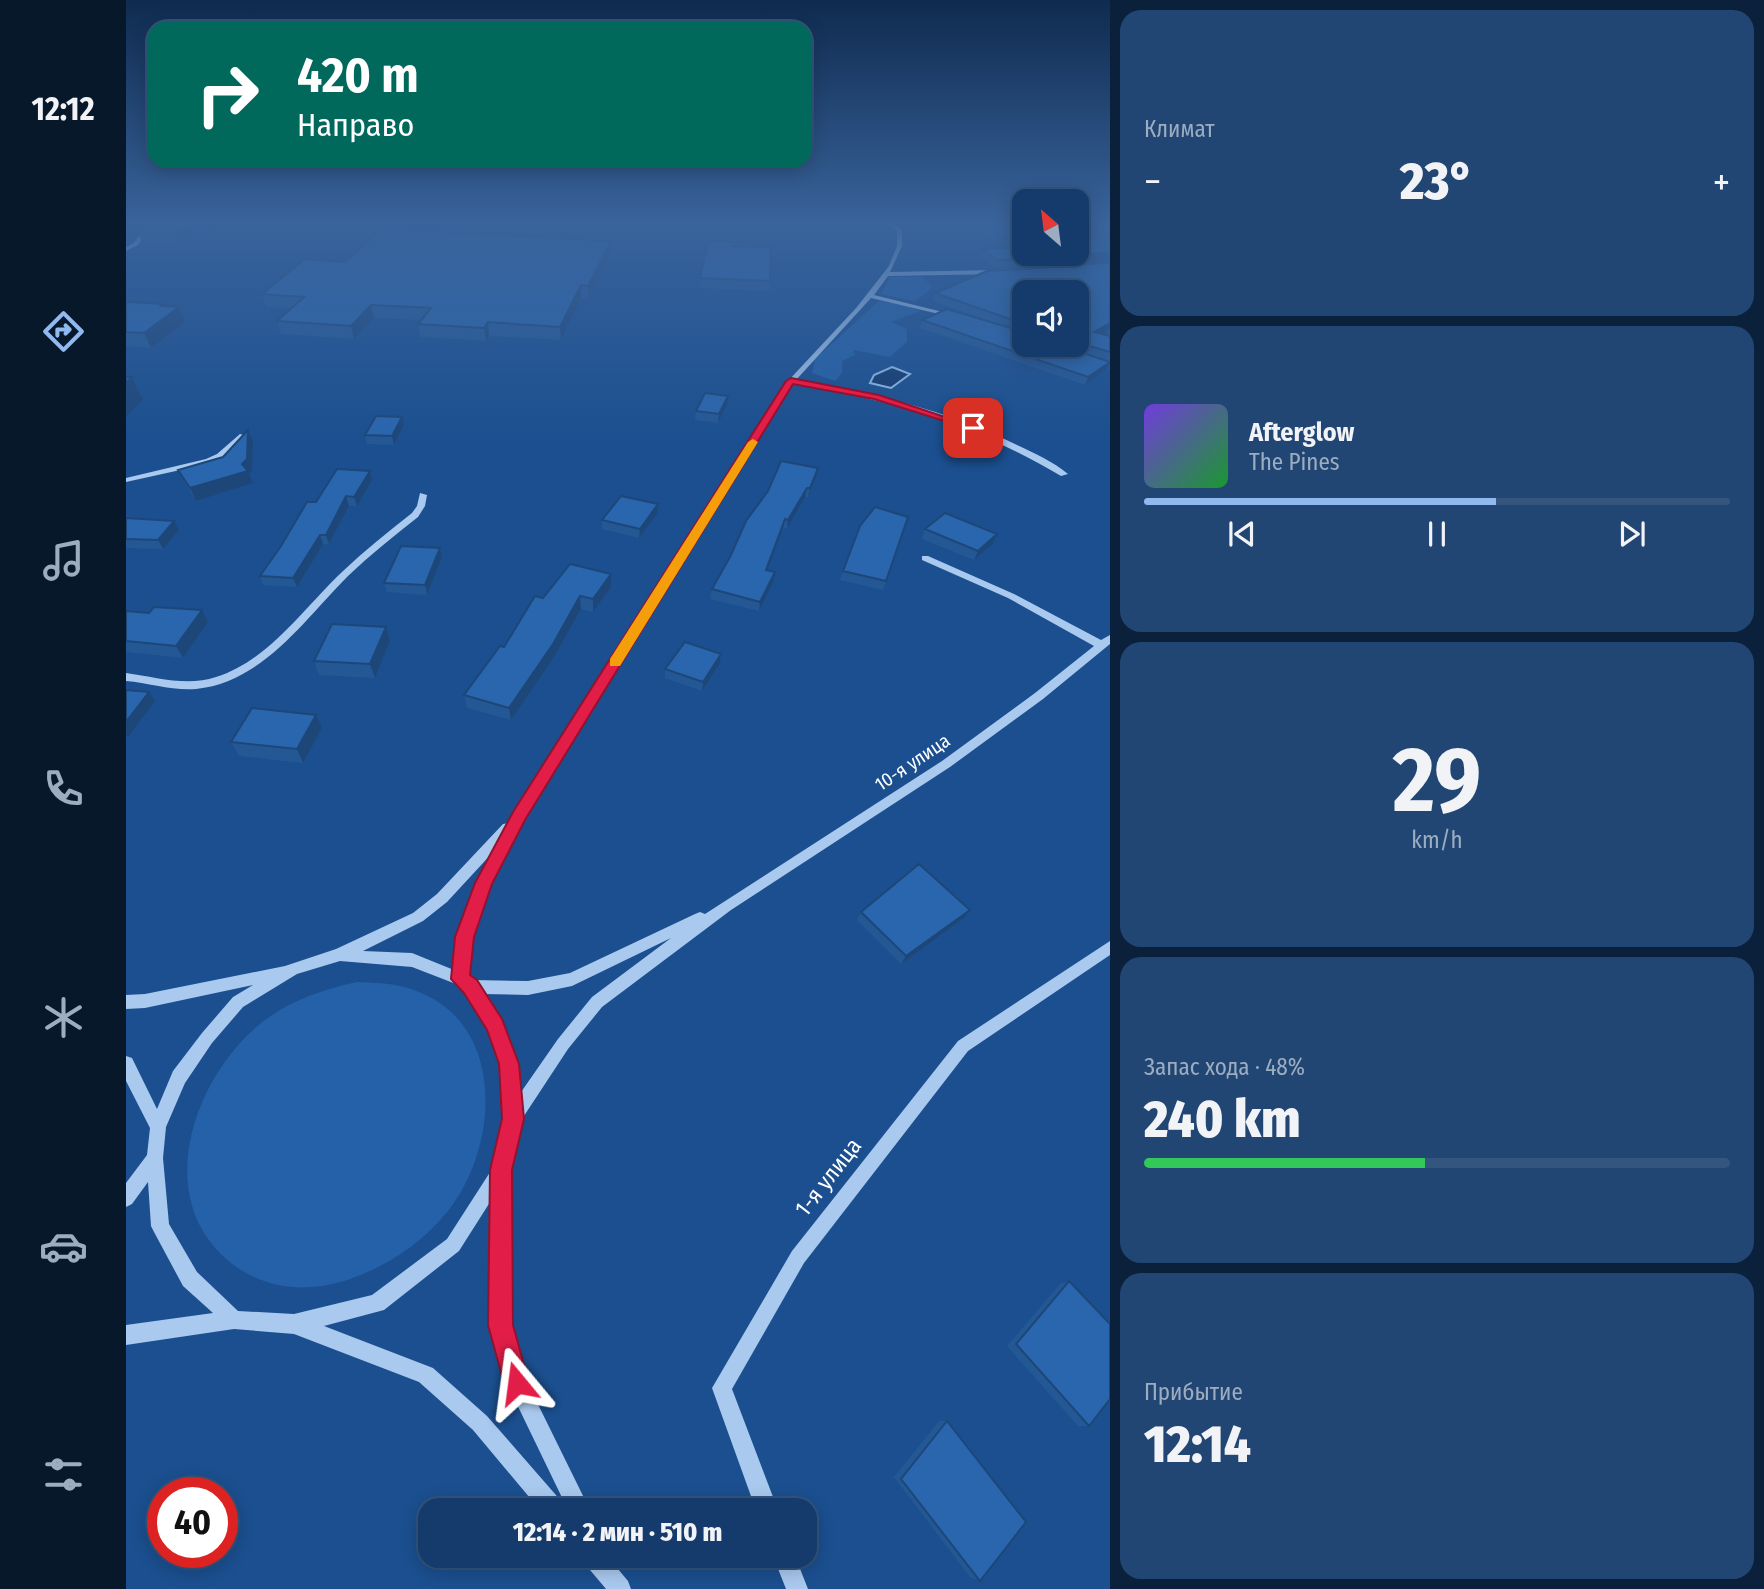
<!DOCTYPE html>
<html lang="ru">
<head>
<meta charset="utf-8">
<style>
	:root { --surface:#143b6b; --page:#214673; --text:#f1f3f6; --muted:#9dadc1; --line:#33557e; --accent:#90b9f0 }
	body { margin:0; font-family:"Fira Sans Condensed",sans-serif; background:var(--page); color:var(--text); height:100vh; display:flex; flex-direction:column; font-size:26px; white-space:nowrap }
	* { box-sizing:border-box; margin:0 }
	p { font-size:23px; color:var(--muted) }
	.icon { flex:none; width:38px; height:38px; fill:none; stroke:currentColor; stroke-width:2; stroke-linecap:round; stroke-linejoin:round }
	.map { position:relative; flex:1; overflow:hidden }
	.details { display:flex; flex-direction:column; gap:10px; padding:10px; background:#0b203b; width:654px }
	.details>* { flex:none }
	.top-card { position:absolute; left:21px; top:21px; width:665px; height:147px; border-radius:21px; box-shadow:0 4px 18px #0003,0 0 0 2px var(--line); background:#00695c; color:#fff; overflow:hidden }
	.needle { width:46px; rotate:332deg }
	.fabs { position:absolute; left:886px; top:189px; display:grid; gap:14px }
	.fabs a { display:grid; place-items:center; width:77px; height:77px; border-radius:14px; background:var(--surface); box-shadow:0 4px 18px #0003,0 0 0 2px var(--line); font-size:35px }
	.speed { position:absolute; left:21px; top:1477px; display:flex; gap:14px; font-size:35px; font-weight:700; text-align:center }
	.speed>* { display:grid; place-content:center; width:91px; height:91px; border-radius:50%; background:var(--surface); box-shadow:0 4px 18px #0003,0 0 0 2px var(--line); line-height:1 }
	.speed .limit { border:10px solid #d22; background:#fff; color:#111 }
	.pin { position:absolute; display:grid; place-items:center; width:60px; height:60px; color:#fff; margin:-30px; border-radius:14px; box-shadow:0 4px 10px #0006 }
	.me { position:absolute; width:77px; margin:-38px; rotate:344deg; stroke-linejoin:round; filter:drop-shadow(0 0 5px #0008) }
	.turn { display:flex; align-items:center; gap:24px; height:147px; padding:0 35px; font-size:32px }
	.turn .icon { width:91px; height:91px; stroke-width:2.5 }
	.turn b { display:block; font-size:49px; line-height:60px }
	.big { font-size:52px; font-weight:800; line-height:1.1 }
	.details .tile { flex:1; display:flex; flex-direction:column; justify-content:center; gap:10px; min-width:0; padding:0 24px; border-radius:21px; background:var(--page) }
	.details .dial { align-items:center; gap:0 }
	.dial b { font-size:91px; line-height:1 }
	.song { display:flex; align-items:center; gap:21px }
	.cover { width:84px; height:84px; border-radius:10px; background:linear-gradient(135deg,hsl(260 70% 55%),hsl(130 70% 35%)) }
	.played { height:7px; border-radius:4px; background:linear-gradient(90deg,var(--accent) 60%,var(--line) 60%) }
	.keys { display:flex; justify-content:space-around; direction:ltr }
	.heat { display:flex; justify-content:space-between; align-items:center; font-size:38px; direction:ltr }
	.charge { height:10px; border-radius:5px; background:linear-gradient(90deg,#34c759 48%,var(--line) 0) }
	.trip { position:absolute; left:292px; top:1498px; width:399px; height:70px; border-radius:21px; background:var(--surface); box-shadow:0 4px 18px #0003,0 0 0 2px var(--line); font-weight:800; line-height:70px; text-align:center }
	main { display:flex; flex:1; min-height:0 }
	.menu { display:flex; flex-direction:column; width:126px; justify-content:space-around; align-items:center; background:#08182b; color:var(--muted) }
	.menu .icon { width:49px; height:49px }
	.menu .on { color:var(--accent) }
	.menu b { font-size:32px; color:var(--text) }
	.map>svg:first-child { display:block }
</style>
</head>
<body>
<main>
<nav class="menu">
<b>12:12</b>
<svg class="icon on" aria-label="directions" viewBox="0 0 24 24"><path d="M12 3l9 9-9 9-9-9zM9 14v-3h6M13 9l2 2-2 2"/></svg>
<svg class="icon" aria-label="music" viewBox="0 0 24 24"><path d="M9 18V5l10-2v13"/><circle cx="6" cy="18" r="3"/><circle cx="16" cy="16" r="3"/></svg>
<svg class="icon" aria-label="phone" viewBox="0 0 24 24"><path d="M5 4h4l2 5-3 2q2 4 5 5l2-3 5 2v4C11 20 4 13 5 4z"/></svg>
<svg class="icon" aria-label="climate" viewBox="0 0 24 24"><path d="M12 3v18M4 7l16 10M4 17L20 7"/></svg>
<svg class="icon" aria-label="car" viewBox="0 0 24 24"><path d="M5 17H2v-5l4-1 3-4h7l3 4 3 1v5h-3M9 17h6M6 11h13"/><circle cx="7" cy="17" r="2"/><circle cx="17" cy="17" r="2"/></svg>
<svg class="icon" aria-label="filters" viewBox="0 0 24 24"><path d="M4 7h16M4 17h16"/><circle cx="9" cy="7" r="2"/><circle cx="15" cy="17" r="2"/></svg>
</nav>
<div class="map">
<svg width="984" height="1589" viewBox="0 0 984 1589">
	<rect width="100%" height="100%" fill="#1b4f8f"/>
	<!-- green -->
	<path fill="#2461a8" d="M764,277H796L807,287L789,301L755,294Z
		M753,301L783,306L794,311L765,322L781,329V342L764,357L727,350L729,355L716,361V373L709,381L686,373L689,359Z
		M231,982C253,983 273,983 293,992C381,1027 372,1148 322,1211C296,1243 262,1266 224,1279C186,1292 146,1291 112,1268C23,1207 64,1081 135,1023C164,1000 196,990 231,982Z"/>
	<!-- water -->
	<path fill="#123a6d" stroke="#9cc4f0" stroke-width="2" d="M766,367L784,374L765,388L744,383L748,375Z"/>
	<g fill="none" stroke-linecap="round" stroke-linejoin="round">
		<!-- minor -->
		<path fill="#a9c9ee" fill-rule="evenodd" d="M757,221H762L776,229V246L764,272L874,270L877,272L874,274L762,276L748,295L833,316L830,318L745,298L670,380C746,393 822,410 891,445C908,453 928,462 942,474L935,476C850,425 764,400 667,383L398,819L364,884L345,938L342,976L347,980L402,981L444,973L569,914L574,912L579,914L816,761L909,693L968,646L882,598L796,560V556H802L888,594L975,640L984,635V644L917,699L824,767L605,910L476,1007L442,1049L394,1122L384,1170V1325L400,1380L464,1510H442L384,1390L364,1325L366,1199L333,1251L258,1310L198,1326L307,1368L361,1416L436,1502L439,1510H414L347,1430L293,1382L168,1334L108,1329L0,1345V1325L87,1313L57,1286L28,1232L25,1226L22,1182L6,1204L0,1207V1183L21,1155L24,1128L0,1081V1056L6,1058L31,1109L47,1071L76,1033L107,997L127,985L19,1008L0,1009V995L19,994L159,966L210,949L287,913L311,894L377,824L383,823L662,381L731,307L763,266L771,246V230ZM369,850L351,883L331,938L328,970L286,953L237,951L297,921L321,902ZM545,938L466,997L432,1039L393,1095C390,1052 381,1030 357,994L402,995L446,986ZM214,961L286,967L330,984L339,992L363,1029L375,1064L379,1119L368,1166L321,1239L246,1295L168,1314L112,1311L71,1272L43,1224L37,1158L40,1127L59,1083L86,1043L117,1007L171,974Z
			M21,225L25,226L12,245L0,251V247L8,243Z
			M114,434L121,436L97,458L86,463L0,482V478L80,459L91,454Z
			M294,493L301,495L299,506L292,517C268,536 244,555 222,576C178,620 137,682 70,689C47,691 23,683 0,681V673C30,677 61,687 90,677C142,661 178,608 216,572C238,551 262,532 286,513L291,506Z
			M984,941V955L842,1051L678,1263L606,1389L652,1510H630L586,1388L666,1251L832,1041Z
			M456,1556H481L502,1581L505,1589H480L459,1564Z
			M647,1556H669L682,1589H660Z"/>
	</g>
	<!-- wall -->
	<path fill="#245895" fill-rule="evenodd" d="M23,221H100L83,233L68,232L52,244L16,243L12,233Z
		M839,221H898L950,254L915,266L868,267L854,257L856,249L883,248Z
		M607,246L644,281L643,291L574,288V278Z
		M485,252L462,298H455L435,340L363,336L360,341L294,337L292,324L295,320L248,318L228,339L155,334L151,321L165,308L140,307L136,294L219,262Z
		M984,262V329L975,334L984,336V362L980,370L959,385L794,328L796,320L882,328L807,301L809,293L918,268ZM898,292H950V345H898Z
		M0,304L53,307L59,322L25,348L0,346Z
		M601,405L592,423L569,420L570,411Z
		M278,425L268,445L241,444L239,435Z
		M122,430L127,442L126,471L123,474L127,483L70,501L58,482L52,470L97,457Z
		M692,468L690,477L682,497H679L661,529L657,528L641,570L649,572L647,582L633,611L584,599L586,589Z
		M244,471L246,480L231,506H223L203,544H197L171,587L137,585L134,576L190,502Z
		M532,504L531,514L513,538L476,529V520Z
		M782,517L757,590L714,580L717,571Z
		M0,518L48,521L53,530L37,549L0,548Z
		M799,529L871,534L867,544L848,560L796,539Z
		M314,548L316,557L301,595L261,592L258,583Z
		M485,587L467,612L455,609L428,657L385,720L341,708L338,695L417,598Z
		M0,611L82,622L57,658L0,652Z
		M264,641L249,678L193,675L188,661Z
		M595,654L594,663L576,691L539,678V669Z
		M196,728L177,763L113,756L105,742Z
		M844,910L838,918L775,964L731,920L735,912Z
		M943,1281L963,1426H952L881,1346L934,1284Z
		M813,1421H821L854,1581L844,1577L768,1477Z"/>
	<!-- shaded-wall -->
	<path fill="#1d4779" d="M9,221H21L1,242L0,230Z
		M84,221H100L83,233L80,224Z
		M65,223L68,232L52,244L49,234Z
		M485,241V252L462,298V286Z
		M984,252V259L915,266L918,259Z
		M455,285V298L435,340L434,327Z
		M38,304L42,315L53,307L59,322L25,348L18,333L35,306Z
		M245,305L248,318L228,339L225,326Z
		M362,322L363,336L360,341L358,328Z
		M984,323V329L965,340L968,332Z
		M984,362L980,370L959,385L962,377Z
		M6,377L17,400L0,416V383Z
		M602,396L601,405L592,423L593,414Z
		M276,417L278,425L268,445L266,436Z
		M122,430L127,442L126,471L123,474L127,483L70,501L64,488L116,464Z
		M692,468L690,477L682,497L684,488Z
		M244,471L246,480L231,506L228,497Z
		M681,488L679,497L661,529L662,520Z
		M220,496L223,506L203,544L200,535Z
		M532,504L531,514L513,538L514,529Z
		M659,519L657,528L638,579L640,570Z
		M48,521L53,530L37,549L32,540Z
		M871,534L867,544L848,560L852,551Z
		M194,535L197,544L171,587L167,578Z
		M314,548L316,557L301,595L299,585Z
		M649,572L647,582L633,611L634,602Z
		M485,574V587L467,612V599Z
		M454,596L455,609L428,657L385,720L383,708Z
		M76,610L82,622L57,658L50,646Z
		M260,627L264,641L249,678L244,664Z
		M595,654L594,663L576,691L577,682Z
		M23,692L29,701L2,737L0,734V722Z
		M190,715L196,728L177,763L171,749Z
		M844,910L838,918L775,964L780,956Z"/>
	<!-- building -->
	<path fill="#2a66ad" stroke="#1d4779" stroke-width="2" d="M0,221H9L0,230Z
		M23,221H84L80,224L65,223L49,234L12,233Z
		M852,221H898V254H950V221H984V252L918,259L871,260L856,249L896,247Z
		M256,229L485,241L462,286L455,285L434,327L362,322L358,328L292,324L305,308L245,305L225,326L151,321L178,297L136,294L179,259L219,262Z
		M582,241L608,242L607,246L645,247L644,281L574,278Z
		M984,262V323L968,332L984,336V352L950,342V292H898V324L809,293L861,271L918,268Z
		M3,302L38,304L35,306L53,307L18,333L0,332V304Z
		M821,309L898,332V345H933L984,362L962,377L796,320Z
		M0,377H6L0,383Z
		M579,393L602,396L593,414L570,411Z
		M250,416L276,417L266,436L239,435Z
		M122,430L121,459L116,464L122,471L64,488L52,470L97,457Z
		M655,461L692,468L684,488H681L662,520L659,519L640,570L649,572L634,602L586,589L604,557L620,521L642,491Z
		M211,469L244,471L228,497L220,496L200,535H194L167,578L134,576L155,546L181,502H190Z
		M495,496L532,504L514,529L476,520Z
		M749,507L782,517L760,581L717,571L734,526Z
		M819,513L871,534L852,551L799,529Z
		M0,518L48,521L32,540L0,539Z
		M275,546L314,548L299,585L258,583Z
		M444,564L485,574L467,599L454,596L427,644L383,708L338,695L374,646L378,647L409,596L417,598Z
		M28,607L76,610L50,646L0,641V611L23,613Z
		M206,624L260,627L244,664L188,661Z
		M559,642L595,654L577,682L539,669Z
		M0,690L23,692L0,722Z
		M126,708L190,715L171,749L105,742Z
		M793,864L844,910L780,956L735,912Z
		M943,1281L984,1324V1399L963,1426L890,1344Z
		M821,1421L900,1522L854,1581L775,1479Z"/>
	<!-- sky -->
	<linearGradient id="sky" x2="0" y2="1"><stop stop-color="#0f2b4f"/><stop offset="0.5" stop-color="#39639b"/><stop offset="1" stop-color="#39639b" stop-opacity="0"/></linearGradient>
	<rect width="984" height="443" fill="url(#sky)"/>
	<!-- route -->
	<path fill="#e11d48" stroke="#92132f" stroke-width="2" d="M665,378L753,395L852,428L847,430L748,399L667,384L399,820L366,884L348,937L344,975L351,980L376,1019L393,1064L398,1119L386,1170L387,1325L403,1383L400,1392L391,1396L381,1392L378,1383L362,1325L364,1170L376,1119L373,1064L361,1030L338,993L325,979L329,937L349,883L387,812L660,381Z"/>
	<!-- slow -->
	<path fill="#f59e0b" d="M627,439L632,442L494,666H484V659L622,442Z"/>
	<g text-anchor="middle" stroke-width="7" stroke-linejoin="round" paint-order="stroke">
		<!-- street labels -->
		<g font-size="19" fill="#fff" stroke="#1b4f8f">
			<text transform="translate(786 762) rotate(-34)" y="7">10-я улица</text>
		</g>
		<!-- near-street labels -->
		<g font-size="23" fill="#fff" stroke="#1b4f8f">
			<text transform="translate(702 1177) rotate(-52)" y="8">1-я улица</text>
		</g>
	</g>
</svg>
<div class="fabs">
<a><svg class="needle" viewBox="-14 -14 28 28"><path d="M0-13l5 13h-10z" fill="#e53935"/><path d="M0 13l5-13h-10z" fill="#9dadc1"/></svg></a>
<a><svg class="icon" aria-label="sound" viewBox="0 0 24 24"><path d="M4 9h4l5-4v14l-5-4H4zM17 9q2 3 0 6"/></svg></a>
</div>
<div class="speed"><div class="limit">40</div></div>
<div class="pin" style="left:847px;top:428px;background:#d93025"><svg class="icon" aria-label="arrive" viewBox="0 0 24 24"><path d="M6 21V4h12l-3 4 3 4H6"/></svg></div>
<svg class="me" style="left:391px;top:1383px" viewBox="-20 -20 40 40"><path d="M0-17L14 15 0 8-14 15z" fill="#e11d48" stroke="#fff" stroke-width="4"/></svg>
<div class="trip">12:14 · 2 мин · 510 m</div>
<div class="top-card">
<div class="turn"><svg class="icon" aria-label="right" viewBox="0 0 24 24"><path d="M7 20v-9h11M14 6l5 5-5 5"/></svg><div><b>420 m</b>Направо</div></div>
</div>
</div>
<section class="details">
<div class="tile"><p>Климат</p>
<div class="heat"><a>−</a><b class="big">23°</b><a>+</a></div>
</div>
<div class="tile">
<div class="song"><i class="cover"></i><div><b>Afterglow</b><p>The Pines</p></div></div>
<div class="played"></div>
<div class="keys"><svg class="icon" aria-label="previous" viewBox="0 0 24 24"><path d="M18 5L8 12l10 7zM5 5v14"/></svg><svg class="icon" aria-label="pause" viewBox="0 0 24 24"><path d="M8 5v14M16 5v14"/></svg><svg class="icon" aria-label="next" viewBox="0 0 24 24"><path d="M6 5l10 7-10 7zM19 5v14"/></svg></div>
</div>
<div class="tile dial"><b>29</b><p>km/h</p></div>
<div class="tile"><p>Запас хода · 48%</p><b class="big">240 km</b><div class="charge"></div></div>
<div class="tile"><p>Прибытие</p><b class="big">12:14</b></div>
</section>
</main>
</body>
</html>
